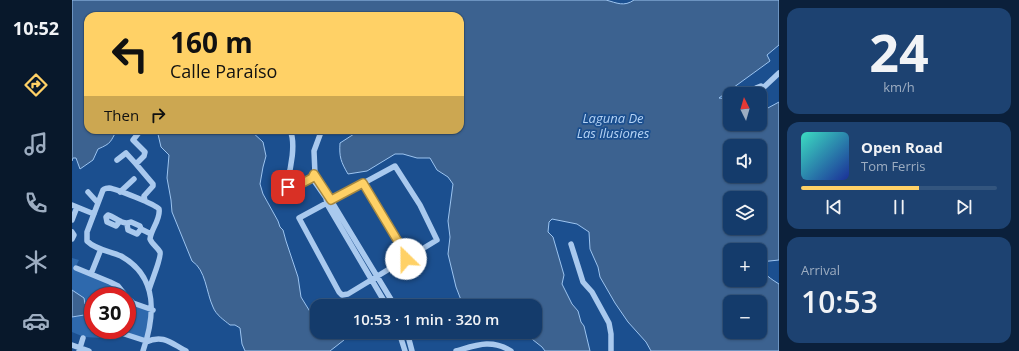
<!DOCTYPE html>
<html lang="en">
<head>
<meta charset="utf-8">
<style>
	:root { --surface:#143b6b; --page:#1d4271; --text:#f1f3f6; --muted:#9dadc1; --line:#33557e; --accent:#ffd166 }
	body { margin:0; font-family:"Open Sans",sans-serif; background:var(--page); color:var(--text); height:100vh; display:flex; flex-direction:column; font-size:15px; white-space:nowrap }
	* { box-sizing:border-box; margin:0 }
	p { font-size:13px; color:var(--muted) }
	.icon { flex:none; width:22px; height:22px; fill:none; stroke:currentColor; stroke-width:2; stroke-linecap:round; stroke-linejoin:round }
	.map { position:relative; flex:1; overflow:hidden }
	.drawer { display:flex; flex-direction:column; gap:8px; padding:8px; background:#0b203b; width:240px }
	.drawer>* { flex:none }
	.banner { position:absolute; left:12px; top:12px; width:380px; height:122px; border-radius:12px; box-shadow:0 1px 3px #0004,0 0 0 1px var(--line); background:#ffd166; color:#111; overflow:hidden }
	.needle { width:26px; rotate:355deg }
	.fabs { position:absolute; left:651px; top:87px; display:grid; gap:8px }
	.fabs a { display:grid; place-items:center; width:44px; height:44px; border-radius:8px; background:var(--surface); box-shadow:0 1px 3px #0004,0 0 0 1px var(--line); font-size:20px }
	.speed { position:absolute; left:12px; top:287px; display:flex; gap:8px; font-size:20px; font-weight:700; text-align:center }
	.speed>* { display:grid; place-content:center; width:52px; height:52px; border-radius:50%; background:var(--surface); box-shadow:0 1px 3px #0004,0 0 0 1px var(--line); line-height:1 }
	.speed .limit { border:6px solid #d22; background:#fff; color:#111 }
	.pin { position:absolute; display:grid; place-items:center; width:34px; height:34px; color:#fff; margin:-17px; border-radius:8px; box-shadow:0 2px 6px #0006 }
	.me { position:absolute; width:44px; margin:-22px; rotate:337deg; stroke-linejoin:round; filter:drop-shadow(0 0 3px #0008) }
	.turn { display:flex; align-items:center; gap:14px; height:84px; padding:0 20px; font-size:18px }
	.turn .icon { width:52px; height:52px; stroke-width:2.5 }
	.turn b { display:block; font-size:28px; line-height:34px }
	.then { display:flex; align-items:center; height:38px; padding:0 20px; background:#0003; gap:8px; font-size:15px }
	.big { font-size:30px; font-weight:600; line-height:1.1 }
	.drawer .tile { flex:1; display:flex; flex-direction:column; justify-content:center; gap:6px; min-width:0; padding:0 14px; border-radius:12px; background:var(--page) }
	.drawer .dial { align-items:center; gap:0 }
	.dial b { font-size:52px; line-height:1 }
	.song { display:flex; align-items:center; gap:12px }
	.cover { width:48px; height:48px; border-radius:6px; background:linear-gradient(135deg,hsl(170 70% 55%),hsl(230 70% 35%)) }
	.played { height:4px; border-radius:2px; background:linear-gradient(90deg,var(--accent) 60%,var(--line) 60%) }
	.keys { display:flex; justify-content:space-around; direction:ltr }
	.trip { position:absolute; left:238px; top:299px; width:232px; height:40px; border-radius:12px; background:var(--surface); box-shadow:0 1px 3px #0004,0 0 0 1px var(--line); font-weight:600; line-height:40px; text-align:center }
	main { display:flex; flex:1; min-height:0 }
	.dock { display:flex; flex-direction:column; width:72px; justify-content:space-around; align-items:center; background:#08182b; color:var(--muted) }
	.dock .icon { width:28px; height:28px }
	.dock .active { color:var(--accent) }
	.dock b { font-size:18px; color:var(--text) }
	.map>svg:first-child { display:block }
</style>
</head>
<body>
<main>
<nav class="dock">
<b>10:52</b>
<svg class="icon active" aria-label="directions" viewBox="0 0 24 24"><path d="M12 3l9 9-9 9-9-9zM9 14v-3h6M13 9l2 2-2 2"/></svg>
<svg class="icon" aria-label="music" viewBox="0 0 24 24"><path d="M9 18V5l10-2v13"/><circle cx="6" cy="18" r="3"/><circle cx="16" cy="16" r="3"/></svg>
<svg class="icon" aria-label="phone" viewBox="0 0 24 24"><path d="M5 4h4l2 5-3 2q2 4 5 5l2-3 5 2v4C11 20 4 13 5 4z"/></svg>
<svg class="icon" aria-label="climate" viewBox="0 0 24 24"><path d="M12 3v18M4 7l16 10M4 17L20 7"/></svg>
<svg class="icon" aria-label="car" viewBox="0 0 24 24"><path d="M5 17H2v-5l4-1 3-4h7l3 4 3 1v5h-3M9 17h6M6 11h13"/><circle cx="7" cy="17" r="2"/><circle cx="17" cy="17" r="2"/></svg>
</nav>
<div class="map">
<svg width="707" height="351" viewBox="0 0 707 351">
	<rect width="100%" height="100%" fill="#1b4f8f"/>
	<!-- green -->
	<path fill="#2e69ad" d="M0,258L7,260L3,268L42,285L53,296H21V330H34L31,338L12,337L0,332V317H5L13,304L7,296L0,290Z
		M55,298L80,311L74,341L37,330H55Z"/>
	<!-- water -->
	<path fill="#3c6290" stroke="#9cc4f0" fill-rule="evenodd" d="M0,0H534C545,3 552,7 562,0H707V45L695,55L698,61L647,98L658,99V124H688V110L694,109L707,102V260L688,262V250H658V280H688V265C691,274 699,279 707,284V351H579L574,342L556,322L543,303L528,277L526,267L518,249L517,232L505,224L480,219L477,222L476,232L481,237L492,275L490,284L500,304L506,311L509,322L512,326L518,351H473L470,347L451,332H463V306H388L389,300L384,287L376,254L378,237L376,221L381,184L376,177L365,170L358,158H345L331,154H323L295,171L276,174C269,162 267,157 268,143L282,134L294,130H388V16H16V130H45C38,142 40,143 26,149L21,160L8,169L4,158H1L0,161ZM658,146H688V176H658ZM658,198H688V228H658ZM658,302H688V332H658Z
		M85,130H178L191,142L194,156L191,167L188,184L191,194L206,221L208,227L211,230L214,241L226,277L229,297L245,323V332H276L275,336L272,340L258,351H173L170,344L168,328L163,325H158C152,320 144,315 141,307C134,292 134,270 120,261L100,212L99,200L95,178L97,155L89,147Z
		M0,290L12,298L13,304L16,306V312L12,315L0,317Z"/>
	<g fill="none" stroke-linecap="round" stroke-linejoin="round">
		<!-- minor -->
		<path stroke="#a9c9ee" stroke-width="5.5" d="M691,88L707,73
			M685,94L684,92V88L689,86L691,88
			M218,130C224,143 219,168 215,182L218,188L240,178L243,174L242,151L249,132
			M234,130L237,132H249
			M45,160L54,153L64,164L72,156L73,152L61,140L69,130
			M64,164L81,184V186L72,196L73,201
			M323,166L348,205L365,240L276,294L270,295L267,292L227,218Z
			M243,174L323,306
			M240,178L254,198L255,204L315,306
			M291,183L336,257
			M16,192L26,203
			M48,192L62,179
			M0,205L22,214
			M0,220L5,207
			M48,221L44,226L35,222L34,217L36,215C44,217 50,226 59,222L68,226L69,229L79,234
			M55,224L56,230L65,234L69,229
			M0,232L2,235L0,239
			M499,244L511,282L520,292L537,323L539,334V351
			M4,268L38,282L46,286L54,296
			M19,274L29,249
			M55,297L61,303L81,310
			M40,330L74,341
			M327,332L333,351
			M335,332L340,351
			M74,342C91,334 99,343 114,351
			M0,345L17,351
			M7,351L11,338
			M71,351C83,316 87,277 49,256C38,251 24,250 15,241V232L31,190C34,188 33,188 37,188C44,189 83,204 87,209C89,219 79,229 78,239C80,244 85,247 88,252C90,257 79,282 77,290
			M384,351C405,345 419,339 439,351"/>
	</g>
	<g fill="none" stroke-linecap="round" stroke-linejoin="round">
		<defs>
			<path id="route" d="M216,187L218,188H221L240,178L242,174L259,200L291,183L336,258L334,259"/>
		</defs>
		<!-- route casing -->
		<use href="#route" stroke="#a68842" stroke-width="10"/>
		<!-- route -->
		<use href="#route" stroke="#ffd166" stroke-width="7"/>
	</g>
	<g text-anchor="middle" stroke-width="3.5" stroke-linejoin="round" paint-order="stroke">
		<!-- water labels -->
		<g font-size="13" font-style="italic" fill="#b5d3f5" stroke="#1b4f8f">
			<text x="541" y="123">Laguna De<tspan x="541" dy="15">Las Ilusiones</tspan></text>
		</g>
	</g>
</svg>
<div class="fabs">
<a><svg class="needle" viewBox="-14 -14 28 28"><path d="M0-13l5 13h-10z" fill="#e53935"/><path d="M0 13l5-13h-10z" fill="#9dadc1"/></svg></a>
<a><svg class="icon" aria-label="sound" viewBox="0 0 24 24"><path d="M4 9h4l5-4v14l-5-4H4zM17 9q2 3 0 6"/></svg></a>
<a><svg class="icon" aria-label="layers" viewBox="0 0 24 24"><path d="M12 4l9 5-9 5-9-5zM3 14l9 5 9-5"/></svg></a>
<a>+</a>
<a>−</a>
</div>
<div class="speed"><div class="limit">30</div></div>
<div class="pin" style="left:216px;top:187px;background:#d93025"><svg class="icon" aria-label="arrive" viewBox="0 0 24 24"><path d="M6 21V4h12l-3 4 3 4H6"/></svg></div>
<svg class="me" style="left:334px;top:259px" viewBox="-20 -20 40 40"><circle r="19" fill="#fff"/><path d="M0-13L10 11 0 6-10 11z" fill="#ffd166"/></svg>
<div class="trip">10:53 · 1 min · 320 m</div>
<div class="banner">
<div class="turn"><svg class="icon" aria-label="left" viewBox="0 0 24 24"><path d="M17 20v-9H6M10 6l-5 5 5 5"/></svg><div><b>160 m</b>Calle Paraíso</div></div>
<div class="then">Then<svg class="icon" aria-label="right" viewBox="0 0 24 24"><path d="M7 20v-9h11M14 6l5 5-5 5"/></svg></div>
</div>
</div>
<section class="drawer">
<div class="tile dial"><b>24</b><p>km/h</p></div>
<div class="tile">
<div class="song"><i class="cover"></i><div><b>Open Road</b><p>Tom Ferris</p></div></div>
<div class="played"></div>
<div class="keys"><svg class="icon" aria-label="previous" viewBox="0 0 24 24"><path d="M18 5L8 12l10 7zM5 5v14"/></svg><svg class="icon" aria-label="pause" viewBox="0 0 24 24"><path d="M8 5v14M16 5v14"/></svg><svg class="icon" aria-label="next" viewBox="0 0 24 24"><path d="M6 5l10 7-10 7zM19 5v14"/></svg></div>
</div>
<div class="tile"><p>Arrival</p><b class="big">10:53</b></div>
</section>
</main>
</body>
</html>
